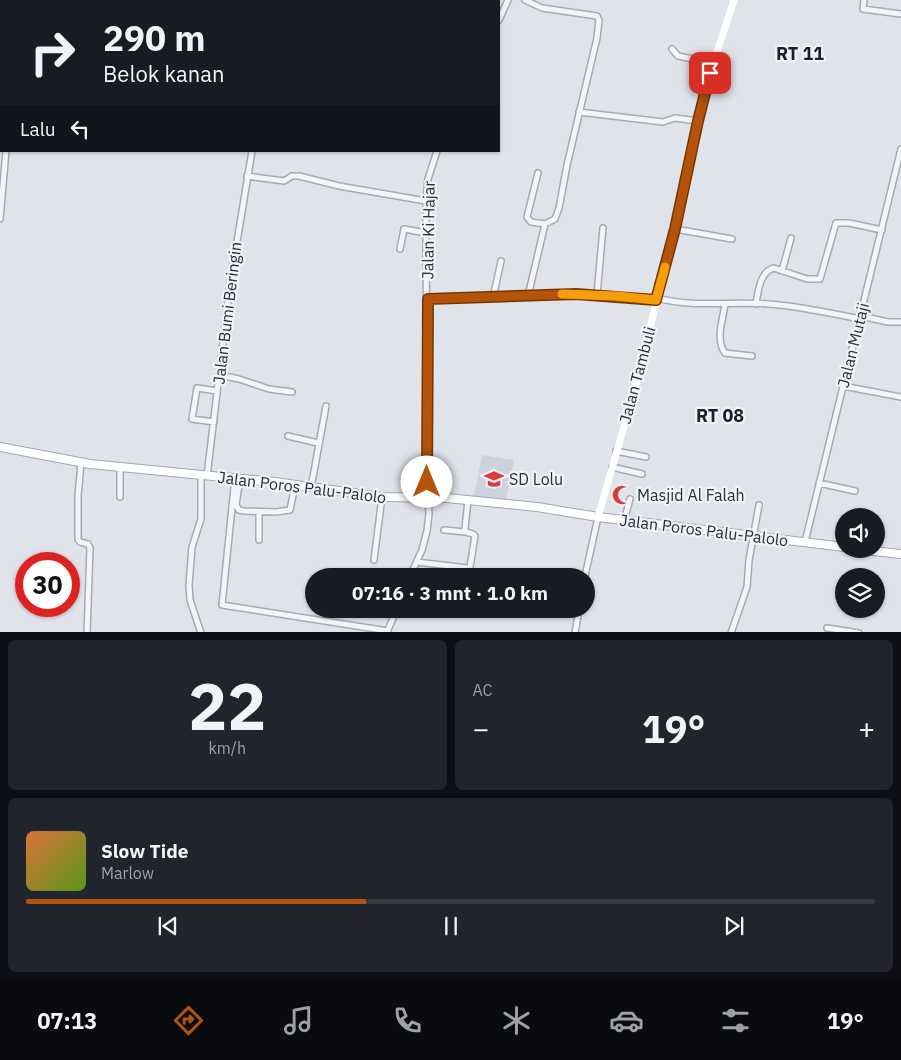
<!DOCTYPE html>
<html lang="id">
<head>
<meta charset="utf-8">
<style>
	:root { --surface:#171b24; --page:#20242c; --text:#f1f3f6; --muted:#9ea1a6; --line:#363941; --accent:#b45309 }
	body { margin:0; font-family:"IBM Plex Sans",sans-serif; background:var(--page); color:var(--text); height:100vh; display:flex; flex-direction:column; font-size:19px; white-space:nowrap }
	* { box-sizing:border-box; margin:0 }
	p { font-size:16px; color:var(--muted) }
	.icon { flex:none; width:28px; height:28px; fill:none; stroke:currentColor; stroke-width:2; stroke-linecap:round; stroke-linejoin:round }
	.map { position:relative; height:632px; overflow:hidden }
	.sheet { display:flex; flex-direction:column; gap:8px; padding:8px; background:#0d0f14; flex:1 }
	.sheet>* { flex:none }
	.top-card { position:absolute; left:0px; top:0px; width:500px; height:152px; box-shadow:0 1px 4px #0004; background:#171b24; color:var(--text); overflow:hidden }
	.controls { position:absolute; left:835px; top:508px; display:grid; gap:10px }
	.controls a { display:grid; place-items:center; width:50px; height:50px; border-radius:50%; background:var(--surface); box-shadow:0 1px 4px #0004; font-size:25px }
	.speed { position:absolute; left:15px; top:552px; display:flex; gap:10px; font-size:25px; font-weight:700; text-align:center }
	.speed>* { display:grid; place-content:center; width:65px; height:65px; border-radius:50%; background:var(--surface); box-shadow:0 1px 4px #0004; line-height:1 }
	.speed .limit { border:8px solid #d22; background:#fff; color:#111 }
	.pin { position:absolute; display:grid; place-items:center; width:42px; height:42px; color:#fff; margin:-21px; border-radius:10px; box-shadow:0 2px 8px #0006 }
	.me { position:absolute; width:55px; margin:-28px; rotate:0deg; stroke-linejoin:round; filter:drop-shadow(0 0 4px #0008) }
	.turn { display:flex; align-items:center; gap:18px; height:105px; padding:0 20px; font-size:22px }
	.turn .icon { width:65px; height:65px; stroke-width:2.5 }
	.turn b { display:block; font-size:35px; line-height:42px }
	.then { display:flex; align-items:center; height:48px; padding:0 20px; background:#0003; gap:10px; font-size:19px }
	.big { font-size:38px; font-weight:700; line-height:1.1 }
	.sheet .tile { flex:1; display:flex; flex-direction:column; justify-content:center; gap:8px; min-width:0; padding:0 18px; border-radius:8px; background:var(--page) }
	.sheet .dial { align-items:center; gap:0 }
	.dial b { font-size:65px; line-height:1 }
	.song { display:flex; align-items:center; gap:15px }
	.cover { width:60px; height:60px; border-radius:8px; background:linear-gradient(135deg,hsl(20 70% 55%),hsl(90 70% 35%)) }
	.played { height:5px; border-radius:2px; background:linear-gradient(90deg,var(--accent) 40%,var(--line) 40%) }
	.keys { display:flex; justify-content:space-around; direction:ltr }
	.heat { display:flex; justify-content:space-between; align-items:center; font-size:28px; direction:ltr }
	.sheet .tiles { flex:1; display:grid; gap:8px; grid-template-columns:1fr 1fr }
	.tile:last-child { grid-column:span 2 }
	.trip { position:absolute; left:305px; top:568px; width:290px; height:50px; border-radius:25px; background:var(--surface); box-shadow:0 1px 4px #0004; font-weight:700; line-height:50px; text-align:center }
	.tabs { display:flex; height:80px; justify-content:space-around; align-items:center; background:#090b0e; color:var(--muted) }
	.tabs .icon { width:35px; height:35px }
	.tabs .current { color:var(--accent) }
	.tabs b { font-size:22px; color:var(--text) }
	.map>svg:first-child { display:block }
</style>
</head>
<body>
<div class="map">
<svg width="901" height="633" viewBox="0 0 901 633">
	<rect width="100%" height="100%" fill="#e1e3eb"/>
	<!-- built -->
	<path fill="#ced2dd" d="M482,455L514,460L506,501L474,497Z"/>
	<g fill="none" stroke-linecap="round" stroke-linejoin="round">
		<defs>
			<path id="street" d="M525,0L542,8L597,16L599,20L597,38L567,165L559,208L555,219L545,224L528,296
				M864,0L863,9L901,14
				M240,1V0
				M273,1V0
				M499,20L508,0
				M0,37H1
				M672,49L678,56L713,63
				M579,112L663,122L675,118L698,121
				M0,117H1
				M538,173L527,217L531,222L545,224
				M247,176L284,181L292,176H299L339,186L426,201
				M0,219L6,151
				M675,229L732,239
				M400,249L404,229L426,233
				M782,271L791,238
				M597,295L603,228
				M493,298L501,261
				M657,298C694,308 731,301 768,304C799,306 830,313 860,319
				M427,299C475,299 522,294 569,294C598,294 627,297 656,300
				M725,304C723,319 715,340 725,353L752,356
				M756,304C758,292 760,271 774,268L807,279H820L836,223H849L882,230
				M861,316L888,322H901
				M219,375L239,379L269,389L292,392
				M843,386L901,397
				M214,422L192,419L197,388L217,391
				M288,436L318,443
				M616,451L646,457
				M81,463L78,496V539L80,542L88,544L90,548L87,633
				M612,467L642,474
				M207,476L230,284L252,151
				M235,478L222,605L388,631
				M240,478L236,505L239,510L244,511L276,512L290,510L295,485
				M819,483L855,491
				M311,488L326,406
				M120,497V467
				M624,521L630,499
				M444,530L466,532
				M259,540V512
				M805,542L901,149
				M374,560L382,497
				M417,562L467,568L470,567L475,536L473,534L466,532L465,529L468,500
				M468,568L469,576
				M410,576L422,550L427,531L429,514L427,477L426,201L428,179L437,151
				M447,576L449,566
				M585,576L598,517
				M827,628L859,633
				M387,632L397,609
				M201,633L190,600L189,585L192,547L201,519V476
				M575,633L579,609
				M731,633L747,587L749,560L759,505"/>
			<path id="primary" d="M0,447L90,464L275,482L382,497L447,498L537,507L598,517L844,547
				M855,549L901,554"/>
		</defs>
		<!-- street casing -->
		<use href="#street" stroke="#a6a9b6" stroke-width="8"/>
		<!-- primary casing -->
		<use href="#primary" stroke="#9fa5b7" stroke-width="10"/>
		<!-- street -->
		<use href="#street" stroke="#f4f5f8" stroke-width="5"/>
		<!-- secondary -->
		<path stroke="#fff" stroke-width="7" d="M598,517L632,399L675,229L707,83L734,0"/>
		<!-- primary -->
		<use href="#primary" stroke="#fff" stroke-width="8"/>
	</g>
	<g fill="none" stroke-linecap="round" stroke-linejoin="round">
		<defs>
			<path id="route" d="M427,482L428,299L576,294L656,300L675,229L698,121L710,73"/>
		</defs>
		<!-- route casing -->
		<use href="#route" stroke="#753606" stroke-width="12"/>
		<!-- route -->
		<use href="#route" stroke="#b45309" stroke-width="9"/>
		<!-- slow -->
		<path stroke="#f59e0b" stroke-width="9" d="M562,294L617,296L656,300L665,267"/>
	</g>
	<!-- icons -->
	<defs>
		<symbol id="school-bare" viewBox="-9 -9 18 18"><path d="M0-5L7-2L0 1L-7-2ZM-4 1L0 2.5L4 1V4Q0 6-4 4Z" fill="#d93c3f" stroke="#f0f3f8" stroke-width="2.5" paint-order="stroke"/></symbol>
		<symbol id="mosque-bare" viewBox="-9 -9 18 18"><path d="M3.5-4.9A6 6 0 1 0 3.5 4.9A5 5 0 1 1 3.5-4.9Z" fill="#d93c3f" stroke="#f0f3f8" stroke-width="2.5" paint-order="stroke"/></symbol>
	</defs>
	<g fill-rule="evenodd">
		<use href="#school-bare" x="480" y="465" width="28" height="28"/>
		<use href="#mosque-bare" x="608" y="481" width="28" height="28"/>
	</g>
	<g text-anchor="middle" stroke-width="4.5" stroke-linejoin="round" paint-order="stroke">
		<!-- street labels -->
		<g font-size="16" fill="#282e44" stroke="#f0f3f8">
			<text transform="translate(428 230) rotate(-89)" y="6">Jalan Ki Hajar</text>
			<text transform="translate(227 313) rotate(-83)" y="6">Jalan Bumi Beringin</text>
			<text transform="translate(853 345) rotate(-76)" y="6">Jalan Mutaji</text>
			<text transform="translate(637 375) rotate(-75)" y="6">Jalan Tambuli</text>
			<text transform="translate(302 487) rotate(7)" y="6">Jalan Poros Palu-Palolo</text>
			<text transform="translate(704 530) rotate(7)" y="6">Jalan Poros Palu-Palolo</text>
		</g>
		<!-- poi labels -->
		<g font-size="16" fill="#282e44" stroke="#f0f3f8" text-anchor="start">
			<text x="509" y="485">SD Lolu</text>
			<text x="637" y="501">Masjid Al Falah</text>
		</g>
		<!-- neighbourhood labels -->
		<g font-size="18" font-weight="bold" fill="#1a1f34" stroke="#f0f3f8">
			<text x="800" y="60">RT 11</text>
			<text x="720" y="422">RT 08</text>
		</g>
	</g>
</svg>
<div class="controls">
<a><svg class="icon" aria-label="sound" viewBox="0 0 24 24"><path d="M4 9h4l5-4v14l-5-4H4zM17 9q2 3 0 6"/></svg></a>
<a><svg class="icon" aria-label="layers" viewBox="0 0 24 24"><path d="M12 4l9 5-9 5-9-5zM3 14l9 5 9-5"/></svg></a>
</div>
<div class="speed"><div class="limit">30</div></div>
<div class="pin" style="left:710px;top:73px;background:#d93025"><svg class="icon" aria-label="arrive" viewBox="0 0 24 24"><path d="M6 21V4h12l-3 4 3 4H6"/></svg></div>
<svg class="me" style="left:427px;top:482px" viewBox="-20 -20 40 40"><circle r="19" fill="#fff"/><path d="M0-13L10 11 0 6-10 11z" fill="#b45309"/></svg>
<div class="trip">07:16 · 3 mnt · 1.0 km</div>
<div class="top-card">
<div class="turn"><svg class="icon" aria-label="right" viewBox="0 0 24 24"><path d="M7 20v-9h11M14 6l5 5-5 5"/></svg><div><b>290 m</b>Belok kanan</div></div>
<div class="then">Lalu<svg class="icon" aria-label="left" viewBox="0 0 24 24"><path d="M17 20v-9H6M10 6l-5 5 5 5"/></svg></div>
</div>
</div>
<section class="sheet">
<div class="tiles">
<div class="tile dial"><b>22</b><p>km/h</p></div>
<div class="tile"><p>AC</p>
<div class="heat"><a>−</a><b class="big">19°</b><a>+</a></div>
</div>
<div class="tile">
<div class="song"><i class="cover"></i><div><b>Slow Tide</b><p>Marlow</p></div></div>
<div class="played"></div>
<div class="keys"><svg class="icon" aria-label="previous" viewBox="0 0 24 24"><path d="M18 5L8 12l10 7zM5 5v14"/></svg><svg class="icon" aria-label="pause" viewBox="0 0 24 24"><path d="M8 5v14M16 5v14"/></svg><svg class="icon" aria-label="next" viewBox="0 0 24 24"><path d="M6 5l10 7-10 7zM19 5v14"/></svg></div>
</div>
</div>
</section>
<nav class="tabs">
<b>07:13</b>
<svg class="icon current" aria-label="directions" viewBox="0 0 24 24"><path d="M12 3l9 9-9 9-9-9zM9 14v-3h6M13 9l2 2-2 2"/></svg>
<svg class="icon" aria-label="music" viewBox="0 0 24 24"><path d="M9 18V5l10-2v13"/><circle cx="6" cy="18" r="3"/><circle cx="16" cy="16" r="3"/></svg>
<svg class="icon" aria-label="phone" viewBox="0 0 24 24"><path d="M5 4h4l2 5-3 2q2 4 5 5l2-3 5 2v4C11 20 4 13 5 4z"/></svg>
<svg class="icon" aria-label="climate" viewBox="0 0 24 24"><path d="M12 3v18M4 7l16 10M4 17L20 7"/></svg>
<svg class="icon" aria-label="car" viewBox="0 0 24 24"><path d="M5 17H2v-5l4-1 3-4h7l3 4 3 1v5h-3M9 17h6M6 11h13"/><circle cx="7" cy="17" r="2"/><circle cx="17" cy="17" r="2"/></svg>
<svg class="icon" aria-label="filters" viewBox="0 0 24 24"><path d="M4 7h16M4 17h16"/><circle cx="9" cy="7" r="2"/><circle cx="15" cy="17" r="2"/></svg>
<b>19°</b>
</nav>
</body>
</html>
